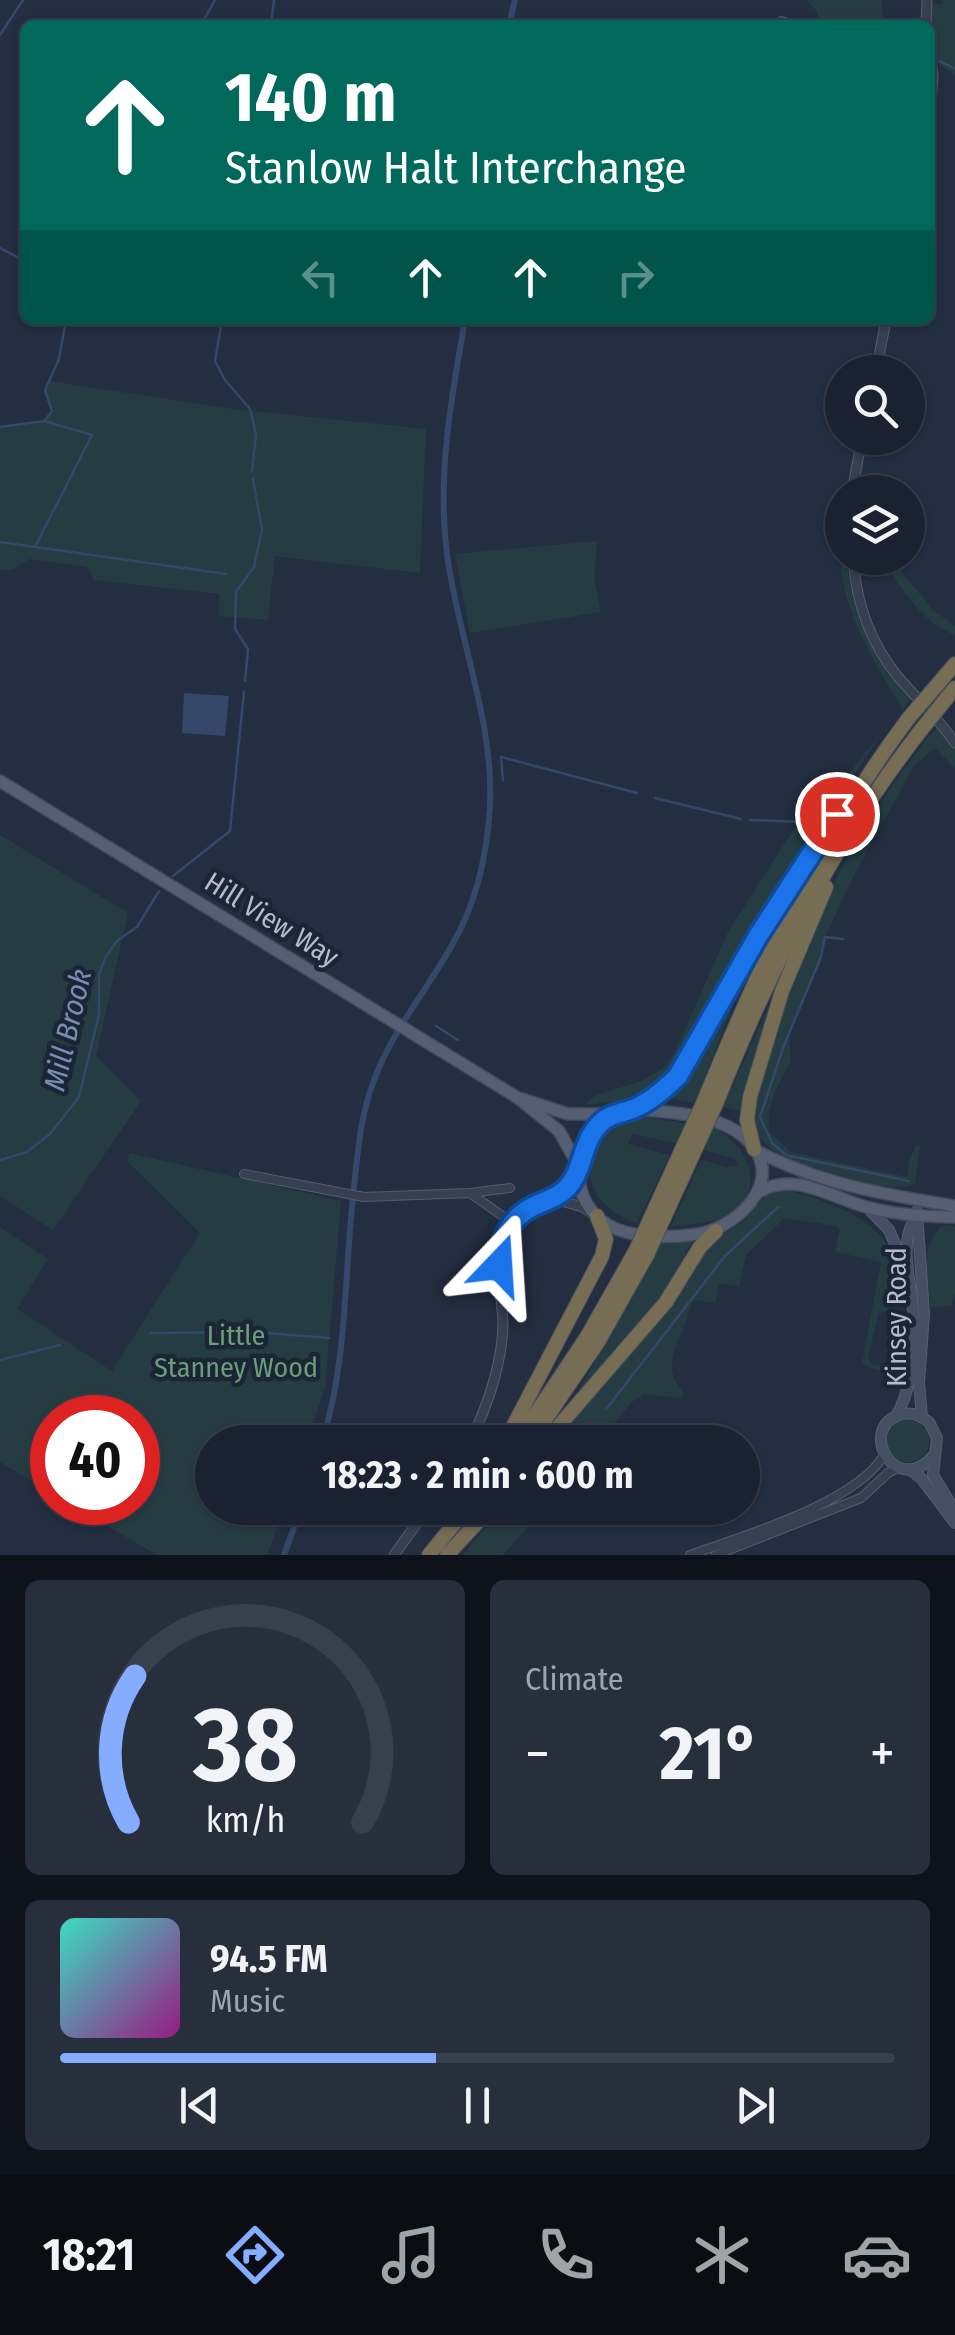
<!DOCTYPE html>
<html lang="en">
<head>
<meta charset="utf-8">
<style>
	:root { --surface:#1a2231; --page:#272f3d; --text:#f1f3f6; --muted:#9fa4ab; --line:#383f4d; --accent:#85acff }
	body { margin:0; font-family:"Fira Sans Condensed",sans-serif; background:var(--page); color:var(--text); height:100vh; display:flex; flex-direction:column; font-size:38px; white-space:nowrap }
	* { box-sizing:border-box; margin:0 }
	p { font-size:32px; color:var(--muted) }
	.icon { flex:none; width:55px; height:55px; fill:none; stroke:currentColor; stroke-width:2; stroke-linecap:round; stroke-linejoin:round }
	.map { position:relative; height:1555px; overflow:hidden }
	.drawer { display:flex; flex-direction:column; gap:25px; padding:25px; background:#0e131b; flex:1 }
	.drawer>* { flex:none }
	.guide { position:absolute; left:20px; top:20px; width:915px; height:305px; border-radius:15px; box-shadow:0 2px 8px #0004,0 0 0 2px var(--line); background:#00695c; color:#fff; overflow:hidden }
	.tools { position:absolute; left:825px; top:355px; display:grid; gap:20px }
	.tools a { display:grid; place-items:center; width:100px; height:100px; border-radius:50%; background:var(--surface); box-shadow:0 2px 8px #0004,0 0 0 2px var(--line); font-size:50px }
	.speed { position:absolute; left:30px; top:1395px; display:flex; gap:20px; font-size:50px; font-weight:700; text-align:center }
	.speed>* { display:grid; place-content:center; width:130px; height:130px; border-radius:50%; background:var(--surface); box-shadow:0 2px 8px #0004,0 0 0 2px var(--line); line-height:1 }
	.speed .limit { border:15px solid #d22; background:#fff; color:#111 }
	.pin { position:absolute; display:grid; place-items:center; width:85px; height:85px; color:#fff; margin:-42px; border:5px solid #fff; border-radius:50%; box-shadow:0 2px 10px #0007 }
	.me { position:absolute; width:110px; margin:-55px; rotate:20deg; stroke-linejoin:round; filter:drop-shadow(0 0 8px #0008) }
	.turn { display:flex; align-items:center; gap:35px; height:210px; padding:0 40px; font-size:45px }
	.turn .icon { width:130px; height:130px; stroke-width:2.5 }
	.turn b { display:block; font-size:70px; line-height:85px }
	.lanes { display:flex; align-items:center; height:95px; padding:0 40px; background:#0003; justify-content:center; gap:50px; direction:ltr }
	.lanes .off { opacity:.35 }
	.big { font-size:75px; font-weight:700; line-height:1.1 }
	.drawer .tile { flex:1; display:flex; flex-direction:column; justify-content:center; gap:15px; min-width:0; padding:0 35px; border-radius:15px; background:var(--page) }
	.drawer .dial { align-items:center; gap:0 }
	.dial svg { height:260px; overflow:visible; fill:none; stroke:var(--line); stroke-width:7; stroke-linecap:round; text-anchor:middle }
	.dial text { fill:var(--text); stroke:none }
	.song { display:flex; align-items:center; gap:30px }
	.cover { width:120px; height:120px; border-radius:15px; background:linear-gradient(135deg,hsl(170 70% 55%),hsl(310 70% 35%)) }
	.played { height:10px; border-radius:5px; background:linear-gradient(90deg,var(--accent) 45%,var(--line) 45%) }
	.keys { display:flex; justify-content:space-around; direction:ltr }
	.heat { display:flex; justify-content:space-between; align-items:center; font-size:55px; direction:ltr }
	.drawer .tiles { flex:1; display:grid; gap:25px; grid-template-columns:1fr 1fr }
	.tile:last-child { grid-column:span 2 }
	.trip { position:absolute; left:195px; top:1425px; width:565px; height:100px; border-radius:50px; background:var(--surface); box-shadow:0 2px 8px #0004,0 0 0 2px var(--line); font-weight:700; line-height:100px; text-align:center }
	.menu { display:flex; height:160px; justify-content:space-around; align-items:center; background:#0a0e14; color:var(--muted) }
	.menu .icon { width:70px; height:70px }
	.menu .active { color:var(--accent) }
	.menu b { font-size:45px; color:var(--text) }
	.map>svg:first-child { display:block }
</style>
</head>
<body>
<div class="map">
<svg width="955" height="1555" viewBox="0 0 955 1555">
	<rect width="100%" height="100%" fill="#232e41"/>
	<!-- green -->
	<path fill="#253d42" d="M806,0H881L884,25H820L817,11Z
		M944,0H955V75L935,62L929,3L941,4Z
		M49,381L233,409L426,429L420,573L275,556L268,620L219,616V594L94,580L87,567L29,559L12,570L0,569V427L44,421L52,411L45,390Z
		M597,541L594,578L601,612L470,633L455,554Z
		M840,546L842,558H846C853,619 874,652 911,699L903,709C872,658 839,608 840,546Z
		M880,558H890L933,610L955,626V635C919,621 902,587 880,558Z
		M937,728L955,749V768L935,748L914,766L855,873L825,937L821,957L789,1033L791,1061L775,1091L769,1113V1132L791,1152L907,1177L910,1158L916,1145L920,1146L915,1184C892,1194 842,1175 819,1169C796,1162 766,1154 756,1130C747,1105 763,1074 770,1049C799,951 838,859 899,776C912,759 923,742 937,728Z
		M882,733L755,923L681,1056L661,1083L628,1100L585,1105L596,1095L642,1081L663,1068L676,1050L728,932L799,821L831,795Z
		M0,835L128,913L96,1056L141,1101L53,1230L0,1196Z
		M762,943L740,985L695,1103L663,1097L675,1088Z
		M771,1001L740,1111L723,1107Z
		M642,1117L686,1123L676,1143L632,1134L628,1144L670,1155L637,1223C572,1203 571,1125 642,1117Z
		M713,1127C749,1147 770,1190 726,1215C709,1225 689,1224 671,1226L701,1160L727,1167L738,1165L736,1159L703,1150Z
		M129,1153L341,1201L325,1388L306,1442H212V1508H284L267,1555H157L68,1503L138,1502V1418H52V1493L0,1462V1227L48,1259L17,1309L112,1371L200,1233L128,1162Z
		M785,1189C795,1194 805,1194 815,1198C879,1223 896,1237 902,1307L879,1313L868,1357L871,1364L892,1368L889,1373L871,1369L862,1363L881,1262L835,1252L840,1230L836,1226L785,1218L746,1255L739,1286L719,1283L715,1303L695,1300C686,1311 688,1320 682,1332C673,1350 664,1373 683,1392L681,1398L644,1394L632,1402L598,1442H556L669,1309L712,1240L742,1223L769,1192Z
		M948,1225L955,1227V1293L951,1306L931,1307C928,1276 919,1253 940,1227Z
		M692,1241L671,1283L578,1392L662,1243Z
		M887 1441a21 21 0 1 1 42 0a21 21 0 1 1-42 0Z
		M502,1508H545L503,1555H463Z"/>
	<!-- water -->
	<path fill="#354869" d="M184,693L229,696L225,736L182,733Z"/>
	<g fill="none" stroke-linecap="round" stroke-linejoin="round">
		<!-- stream -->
		<path stroke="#354869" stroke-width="2.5" d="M201,25L215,0
			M271,25L274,0
			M0,35L23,0
			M940,61L955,69
			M0,248L25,261
			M222,320L215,361L225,380L250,409L256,434L252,471
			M45,420L52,411L45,390L59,359L66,320
			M0,427L44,421L92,435L36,545
			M0,542L226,574
			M245,681L248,649L235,629L236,592L254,567L262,530L253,479
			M503,780L501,757L637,793
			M655,798L741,819
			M750,820L804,822
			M173,876L230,831L244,692
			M843,939L825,937L821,957L783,1048L760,1117L772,1143L786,1155L909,1181
			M436,1026L458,1040
			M0,1160L27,1152L50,1134L79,1097L99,1014V974L106,956L118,940L137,927L159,891
			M253,1332L329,1338
			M151,1333L244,1332
			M0,1360L60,1345
			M607,1408L725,1256L778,1207"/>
		<!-- canal -->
		<path stroke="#354869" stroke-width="6" d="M509,25L515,0
			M322,1442C348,1360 344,1273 354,1187C358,1151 360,1118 373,1083C391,1032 426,992 452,945C476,904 487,855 490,807C494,723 460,643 448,561C436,481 451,399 465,320
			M284,1555L301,1508"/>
		<defs>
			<path id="minor" d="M781,21L795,25
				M244,1174L364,1197L470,1193L510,1188
				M470,1193L511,1222
				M690,1555C743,1536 856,1503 884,1455
				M716,1555L861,1498L888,1473L899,1467"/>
			<path id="tertiary" d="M926,25L927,0
				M930,48L933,77L930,118
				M876,372L886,320
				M852,492L862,438
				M853,558C856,603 870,643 899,678C918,700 939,719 955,743
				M554,1199L583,1207L593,1214
				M470,1442C487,1407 502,1365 503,1324C503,1300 494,1271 500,1247C510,1200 559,1212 578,1169
				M394,1555L428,1508"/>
			<path id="secondary" d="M868,1208L889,1230L906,1269
				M917,1211L924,1314L919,1383L922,1417
				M896,1416C914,1386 915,1342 913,1309C911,1283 898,1239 916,1218
				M933,1456C897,1498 857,1430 899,1415C911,1411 920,1415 929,1422L937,1438L933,1475L955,1511
				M909,1469L921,1478L955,1523"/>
			<path id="primary" d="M0,781L518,1098L559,1131L578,1165
				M522,1099L568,1114H611
				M633,1109C668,1112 714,1113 743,1136C790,1175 742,1226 698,1234C671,1238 632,1239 608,1225C557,1194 579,1119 633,1109Z
				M755,1150C817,1183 886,1195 955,1206
				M759,1192C795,1170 833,1199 870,1208C899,1215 925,1217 955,1217"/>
			<path id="motorway" d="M931,692L955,664
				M942,704L955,688
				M704,1101C759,966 820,836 908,719
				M716,1104C769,971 832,844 921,730
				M633,1109L669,1085L687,1064L758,936L809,854
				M754,1149L747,1120L750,1097L782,991L826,887
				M505,1442L602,1256L606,1239L597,1216
				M517,1442L588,1335L636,1250
				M530,1442L598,1342L647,1255
				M545,1442L666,1302L700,1247L716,1231
				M429,1555L467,1508
				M447,1555L491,1508"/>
		</defs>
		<!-- minor casing -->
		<use href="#minor" stroke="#555e6e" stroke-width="10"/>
		<!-- tertiary casing -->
		<use href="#tertiary" stroke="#555e6e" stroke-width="11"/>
		<!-- secondary casing -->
		<use href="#secondary" stroke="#555e6e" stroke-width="12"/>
		<!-- primary casing -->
		<use href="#primary" stroke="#41495a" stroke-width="14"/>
		<!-- motorway casing -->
		<use href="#motorway" stroke="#424b5b" stroke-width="16"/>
		<!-- minor -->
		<use href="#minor" stroke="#374051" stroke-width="8"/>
		<!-- tertiary -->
		<use href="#tertiary" stroke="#374051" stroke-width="9"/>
		<!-- secondary -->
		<use href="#secondary" stroke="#454f64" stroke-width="10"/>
		<!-- primary -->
		<use href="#primary" stroke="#555f71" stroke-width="11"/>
		<!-- motorway -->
		<use href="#motorway" stroke="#776c54" stroke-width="14"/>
		<defs>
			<path id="motorway-bridge" d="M908,719L931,692
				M921,730L942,704
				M636,1250L704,1101
				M647,1255L716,1104"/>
		</defs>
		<!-- motorway-bridge casing -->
		<use href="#motorway-bridge" stroke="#424b5b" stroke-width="16" stroke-linecap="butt"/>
		<!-- motorway-bridge -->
		<use href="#motorway-bridge" stroke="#776c54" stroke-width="14"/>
	</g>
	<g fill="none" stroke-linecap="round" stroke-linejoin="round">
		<defs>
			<path id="route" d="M499,1265C500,1240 509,1219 532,1207C545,1200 556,1199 567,1188C585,1169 581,1138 604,1120C613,1113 623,1113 633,1109C650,1102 666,1088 678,1076L758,936L837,814"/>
		</defs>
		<!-- route casing -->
		<use href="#route" stroke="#114b97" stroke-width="25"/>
		<!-- route -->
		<use href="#route" stroke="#1a73e8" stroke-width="18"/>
	</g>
	<g text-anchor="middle" stroke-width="9" stroke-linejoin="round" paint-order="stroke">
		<!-- street labels -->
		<g font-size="28" fill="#b4bbcb" stroke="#1c2536">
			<text transform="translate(272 919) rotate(32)" y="10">Hill View Way</text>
			<text transform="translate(896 1317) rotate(-90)" y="10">Kinsey Road</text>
		</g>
		<!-- park labels -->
		<g font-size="28" fill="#699e79" stroke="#1c2536">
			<text x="236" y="1345">Little<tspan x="236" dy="32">Stanney Wood</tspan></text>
		</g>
		<!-- water labels -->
		<g font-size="30" font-style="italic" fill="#798eb5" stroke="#1c2536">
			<text transform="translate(68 1030) rotate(-77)" y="10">Mill Brook</text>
		</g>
	</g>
</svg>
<div class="tools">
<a><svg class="icon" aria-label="search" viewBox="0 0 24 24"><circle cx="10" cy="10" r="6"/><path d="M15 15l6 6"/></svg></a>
<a><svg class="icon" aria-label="layers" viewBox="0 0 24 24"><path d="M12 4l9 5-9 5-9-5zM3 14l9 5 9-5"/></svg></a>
</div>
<div class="speed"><div class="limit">40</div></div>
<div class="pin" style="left:837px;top:814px;background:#d93025"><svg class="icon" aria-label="arrive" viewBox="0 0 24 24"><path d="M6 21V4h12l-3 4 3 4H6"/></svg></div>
<svg class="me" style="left:499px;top:1265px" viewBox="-20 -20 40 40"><path d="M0-17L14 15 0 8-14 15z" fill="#1a73e8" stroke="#fff" stroke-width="4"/></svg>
<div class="trip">18:23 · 2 min · 600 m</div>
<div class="guide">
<div class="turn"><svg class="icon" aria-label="ahead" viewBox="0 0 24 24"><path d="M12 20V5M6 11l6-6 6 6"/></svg><div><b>140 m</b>Stanlow Halt Interchange</div></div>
<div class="lanes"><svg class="icon off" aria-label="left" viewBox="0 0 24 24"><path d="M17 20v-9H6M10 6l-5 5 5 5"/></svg><svg class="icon" aria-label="ahead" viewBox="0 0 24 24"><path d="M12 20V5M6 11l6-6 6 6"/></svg><svg class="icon" aria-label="ahead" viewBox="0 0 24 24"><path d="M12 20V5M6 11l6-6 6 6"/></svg><svg class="icon off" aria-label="right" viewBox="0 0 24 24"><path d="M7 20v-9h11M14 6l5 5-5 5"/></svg></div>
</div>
</div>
<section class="drawer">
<div class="tiles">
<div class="tile dial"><svg viewBox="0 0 100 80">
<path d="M14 69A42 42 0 1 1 86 69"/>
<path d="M14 69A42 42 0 0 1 16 24" stroke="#85acff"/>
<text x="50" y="56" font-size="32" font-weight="700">38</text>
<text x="50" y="72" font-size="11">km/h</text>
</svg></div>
<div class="tile"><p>Climate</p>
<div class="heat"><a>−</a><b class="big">21°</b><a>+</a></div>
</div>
<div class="tile">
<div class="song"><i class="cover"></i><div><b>94.5 FM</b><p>Music</p></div></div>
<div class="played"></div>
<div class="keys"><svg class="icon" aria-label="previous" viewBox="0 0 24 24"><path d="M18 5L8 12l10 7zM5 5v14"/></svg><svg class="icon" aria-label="pause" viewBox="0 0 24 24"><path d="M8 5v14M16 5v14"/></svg><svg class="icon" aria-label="next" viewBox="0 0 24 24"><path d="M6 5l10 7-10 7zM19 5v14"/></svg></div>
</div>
</div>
</section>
<nav class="menu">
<b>18:21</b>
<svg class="icon active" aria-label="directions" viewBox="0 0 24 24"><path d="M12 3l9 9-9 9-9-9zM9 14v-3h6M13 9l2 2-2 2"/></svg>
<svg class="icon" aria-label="music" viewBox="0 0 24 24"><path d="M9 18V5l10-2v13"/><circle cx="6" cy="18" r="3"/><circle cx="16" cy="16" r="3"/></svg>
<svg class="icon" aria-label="phone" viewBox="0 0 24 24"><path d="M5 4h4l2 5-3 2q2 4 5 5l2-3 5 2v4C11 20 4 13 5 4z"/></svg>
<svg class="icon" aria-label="climate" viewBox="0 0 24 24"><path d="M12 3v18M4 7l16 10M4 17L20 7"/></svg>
<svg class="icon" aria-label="car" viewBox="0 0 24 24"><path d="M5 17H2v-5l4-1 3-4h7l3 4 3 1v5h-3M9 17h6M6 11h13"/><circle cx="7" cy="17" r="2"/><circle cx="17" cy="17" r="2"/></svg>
</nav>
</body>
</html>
